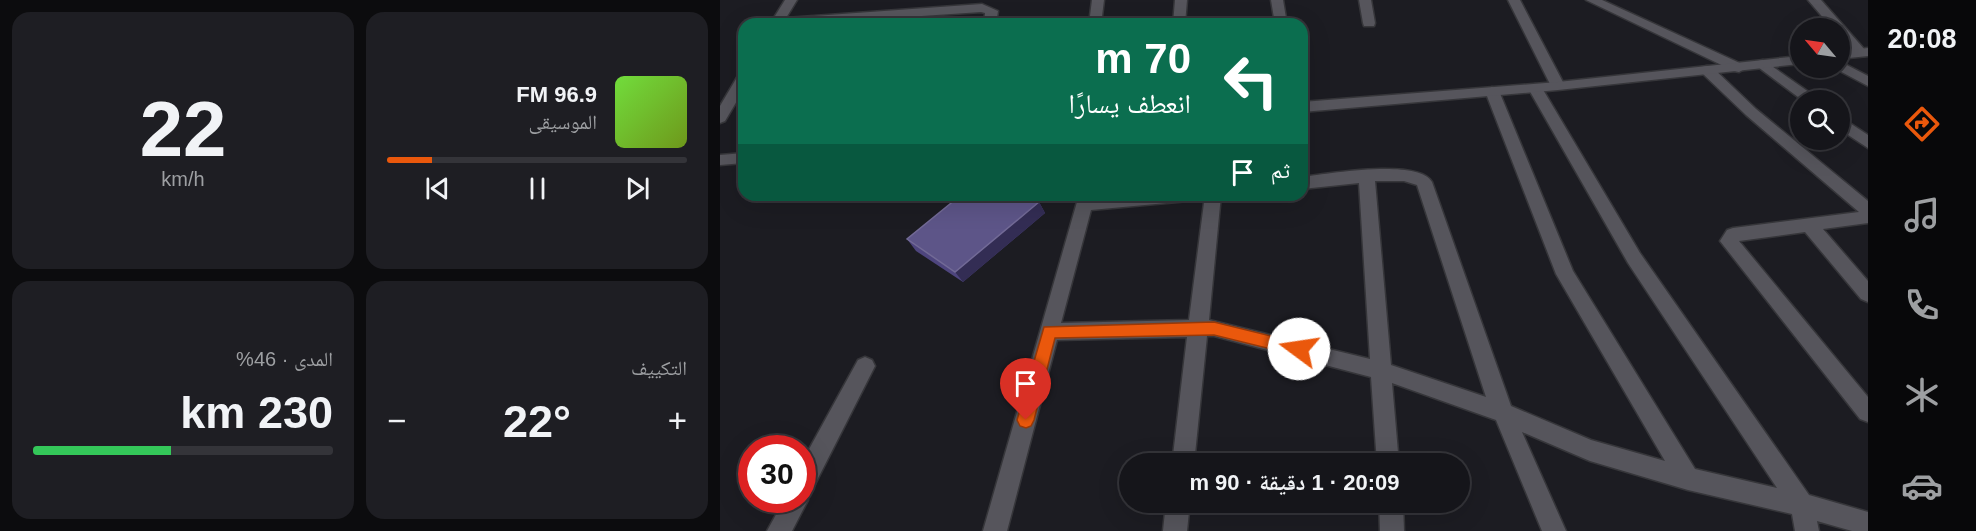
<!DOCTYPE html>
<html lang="ar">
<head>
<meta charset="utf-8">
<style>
	:root { --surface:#15151a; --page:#1e1e23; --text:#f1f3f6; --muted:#9d9fa2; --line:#343439; --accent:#ea580c }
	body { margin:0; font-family:Arial,"Noto Naskh Arabic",sans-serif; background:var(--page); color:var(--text); direction:rtl; height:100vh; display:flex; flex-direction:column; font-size:22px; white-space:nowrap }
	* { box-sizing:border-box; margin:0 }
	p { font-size:20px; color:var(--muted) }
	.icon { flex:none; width:33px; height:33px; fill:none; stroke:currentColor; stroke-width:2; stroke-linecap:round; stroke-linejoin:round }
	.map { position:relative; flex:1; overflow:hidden; direction:ltr }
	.drawer { display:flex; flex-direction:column; gap:12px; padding:12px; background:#0c0c0e; width:720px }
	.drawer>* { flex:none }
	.guide { position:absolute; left:18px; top:18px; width:570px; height:183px; border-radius:18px; box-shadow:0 6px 24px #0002,0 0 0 2px var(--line); direction:rtl; background:#0b6e4f; color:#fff; overflow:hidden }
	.needle { width:39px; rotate:299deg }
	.fabs { position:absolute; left:1070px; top:18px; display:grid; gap:12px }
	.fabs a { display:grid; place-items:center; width:60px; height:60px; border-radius:50%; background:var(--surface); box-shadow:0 6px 24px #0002,0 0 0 2px var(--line); font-size:30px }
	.speed { position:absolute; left:18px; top:435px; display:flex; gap:12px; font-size:30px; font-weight:700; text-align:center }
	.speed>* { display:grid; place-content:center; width:78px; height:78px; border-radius:50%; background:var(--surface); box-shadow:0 6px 24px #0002,0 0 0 2px var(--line); line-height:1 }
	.speed .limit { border:9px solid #d22; background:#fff; color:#111 }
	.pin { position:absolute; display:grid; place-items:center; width:51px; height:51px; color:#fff; margin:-62px -26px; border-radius:50% 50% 50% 0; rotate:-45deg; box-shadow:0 0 6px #0007 }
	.pin .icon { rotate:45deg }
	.me { position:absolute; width:66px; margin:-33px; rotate:284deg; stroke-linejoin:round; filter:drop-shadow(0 0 4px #0008) }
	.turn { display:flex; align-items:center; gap:21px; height:126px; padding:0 18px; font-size:27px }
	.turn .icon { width:78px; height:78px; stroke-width:2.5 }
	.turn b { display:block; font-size:42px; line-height:51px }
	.then { display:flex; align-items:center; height:57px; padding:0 18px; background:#0003; gap:12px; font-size:22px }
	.big { font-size:45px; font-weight:700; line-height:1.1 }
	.drawer .tile { flex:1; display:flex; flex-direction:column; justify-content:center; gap:9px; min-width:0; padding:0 21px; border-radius:18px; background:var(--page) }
	.drawer .dial { align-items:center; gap:0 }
	.dial b { font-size:78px; line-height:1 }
	.song { display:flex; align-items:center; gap:18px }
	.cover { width:72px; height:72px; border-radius:9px; background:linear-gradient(135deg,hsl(100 70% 55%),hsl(80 70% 35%)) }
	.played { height:6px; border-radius:3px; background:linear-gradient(90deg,var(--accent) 15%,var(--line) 15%) }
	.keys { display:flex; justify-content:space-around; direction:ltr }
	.heat { display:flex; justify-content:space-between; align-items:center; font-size:33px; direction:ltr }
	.charge { height:9px; border-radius:4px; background:linear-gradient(90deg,#34c759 46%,var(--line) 0) }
	.drawer .tiles { flex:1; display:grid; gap:12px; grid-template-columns:repeat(2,1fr) }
	.trip { position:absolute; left:399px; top:453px; width:351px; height:60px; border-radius:30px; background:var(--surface); box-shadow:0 6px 24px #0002,0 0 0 2px var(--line); font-weight:700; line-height:60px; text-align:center; direction:rtl }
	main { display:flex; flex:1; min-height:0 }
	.dock { display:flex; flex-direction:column; width:108px; justify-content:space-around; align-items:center; background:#08080a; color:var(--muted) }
	.dock .icon { width:42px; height:42px }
	.dock .on { color:var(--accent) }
	.dock b { font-size:27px; color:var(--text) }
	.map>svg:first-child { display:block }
</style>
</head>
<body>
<main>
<nav class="dock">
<b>20:08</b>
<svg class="icon on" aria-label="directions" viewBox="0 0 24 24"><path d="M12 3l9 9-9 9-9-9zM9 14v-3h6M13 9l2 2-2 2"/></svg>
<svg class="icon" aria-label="music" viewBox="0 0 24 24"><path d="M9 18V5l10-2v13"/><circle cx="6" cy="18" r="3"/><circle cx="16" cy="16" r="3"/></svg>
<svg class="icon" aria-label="phone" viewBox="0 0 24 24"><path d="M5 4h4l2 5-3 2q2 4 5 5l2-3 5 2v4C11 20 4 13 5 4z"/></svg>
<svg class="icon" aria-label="climate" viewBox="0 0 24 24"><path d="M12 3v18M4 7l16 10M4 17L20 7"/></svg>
<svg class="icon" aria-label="car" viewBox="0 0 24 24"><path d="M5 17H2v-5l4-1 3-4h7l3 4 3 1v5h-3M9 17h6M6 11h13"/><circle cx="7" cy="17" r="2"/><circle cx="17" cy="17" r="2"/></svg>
</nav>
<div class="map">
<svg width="1148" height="531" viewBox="0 0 1148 531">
	<rect width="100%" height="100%" fill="#1c1c22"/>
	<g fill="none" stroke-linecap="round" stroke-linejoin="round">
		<defs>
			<path id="minor" d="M65,0H77L66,18L262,4L278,11L276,24H264L265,13L261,12L83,24H50Z
				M372,0H384L381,24H369Z
				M455,0H467L465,24H453Z
				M551,0H563L567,24H555Z
				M639,0H651L655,23L654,26H644L643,23Z
				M788,0H800L845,86L843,89H833L831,86Z
				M866,0H882L1024,65L1026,68L1019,72L1014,71Z
				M1088,0H1101L1145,50L1147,53L1145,56H1135L1119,37V28H1112Z
				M1043,60L1096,97L1098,100H1082L1038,67L1036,64L1038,61Z
				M1119,61L1148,76V86L1114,68H1119Z
				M987,66L992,67L1036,109L1148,201V223L1103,229L1148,281V302L1141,299L1085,232L1019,241L1148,397V422L1140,419L1000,241L1007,230L1013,228L1139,212L1026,115L982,73L980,70L982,67Z
				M24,73V89L5,121L0,123V106L19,74Z
				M815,84L822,88L920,253L1089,495L1148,512V531H1132L1097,521L1099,531H1075L1072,514L968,490L870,461L802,432L846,531H822L776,420L672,383L679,464H657L651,377L494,336H487L474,464H452L467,337L337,340L287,531H263L359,195H375L374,198L404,195H476L474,199L468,201L371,210L341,323L469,320L485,195H501L489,320L650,359L639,183L582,189V177C607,174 698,158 712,182L791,406L871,440L945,461L836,274L765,91L772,87L779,91L853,271L975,469L1057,488L908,263L808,88ZM655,181H684L697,185L766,397L671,365Z
				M1119,116L1148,135V148L1119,129Z
				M145,357L152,360L155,366L90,494L86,496L88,500L72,531H47L64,500H82V462L138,360Z
				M446,502H470L467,531H443Z
				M659,502H683L684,531H660Z"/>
			<path id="secondary" d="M1148,48V56L1119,59V51Z
				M1080,56V64L838,90L582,112V102L838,82Z
				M24,153V163L0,165V155Z"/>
		</defs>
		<!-- minor casing -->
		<use href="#minor" stroke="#36363a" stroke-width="3"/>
		<!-- secondary casing -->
		<use href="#secondary" stroke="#36363a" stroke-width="3"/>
		<!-- minor -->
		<use href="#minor" fill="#56555c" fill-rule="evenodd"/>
		<!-- secondary -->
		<use href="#secondary" fill="#56555c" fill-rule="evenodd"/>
	</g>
	<!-- wall -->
	<path fill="#4e457e" d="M319,202L325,213L243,282L196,251L187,239Z"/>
	<!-- shaded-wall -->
	<path fill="#332d54" d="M319,202L325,213L243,282L235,272Z"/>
	<!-- building -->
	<path fill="#5d5588" stroke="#726a96" stroke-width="1.5" d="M241,195H306L319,202L235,272L187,239Z"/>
	<!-- route -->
	<path fill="#ea580c" stroke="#983908" stroke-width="1.5" d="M494,322L579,343L584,345L586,349L584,354L579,356L494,335L335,338L314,420L311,426L306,428L300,426L297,420L324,327Z"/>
</svg>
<div class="fabs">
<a><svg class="needle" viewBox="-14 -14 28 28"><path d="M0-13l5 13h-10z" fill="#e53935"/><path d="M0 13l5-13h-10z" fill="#9d9fa2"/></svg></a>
<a><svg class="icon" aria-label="search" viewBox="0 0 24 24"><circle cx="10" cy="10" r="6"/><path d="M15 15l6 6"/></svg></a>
</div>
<div class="speed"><div class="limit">30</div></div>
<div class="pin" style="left:306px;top:420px;background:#d93025"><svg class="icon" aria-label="arrive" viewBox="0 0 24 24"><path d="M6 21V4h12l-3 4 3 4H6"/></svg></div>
<svg class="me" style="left:579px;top:349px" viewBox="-20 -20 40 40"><circle r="19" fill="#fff"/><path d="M0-13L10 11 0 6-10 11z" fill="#ea580c"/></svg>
<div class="trip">20:09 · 1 دقيقة · 90 m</div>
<div class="guide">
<div class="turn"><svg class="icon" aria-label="left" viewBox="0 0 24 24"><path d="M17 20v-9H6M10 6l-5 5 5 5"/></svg><div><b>70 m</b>انعطف يسارًا</div></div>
<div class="then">ثم<svg class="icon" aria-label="arrive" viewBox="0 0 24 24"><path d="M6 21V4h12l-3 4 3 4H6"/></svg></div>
</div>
</div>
<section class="drawer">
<div class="tiles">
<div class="tile">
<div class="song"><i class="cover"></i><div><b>96.9 FM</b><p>الموسيقى</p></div></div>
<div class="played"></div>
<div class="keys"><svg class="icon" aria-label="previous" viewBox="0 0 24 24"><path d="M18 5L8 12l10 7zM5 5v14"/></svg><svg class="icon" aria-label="pause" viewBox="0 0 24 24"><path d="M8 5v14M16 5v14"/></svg><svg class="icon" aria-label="next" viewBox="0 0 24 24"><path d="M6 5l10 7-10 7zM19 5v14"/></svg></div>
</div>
<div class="tile dial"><b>22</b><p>km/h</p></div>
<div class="tile"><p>التكييف</p>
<div class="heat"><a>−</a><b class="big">22°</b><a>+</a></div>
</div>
<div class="tile"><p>المدى · 46%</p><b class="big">230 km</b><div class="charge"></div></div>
</div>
</section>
</main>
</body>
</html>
